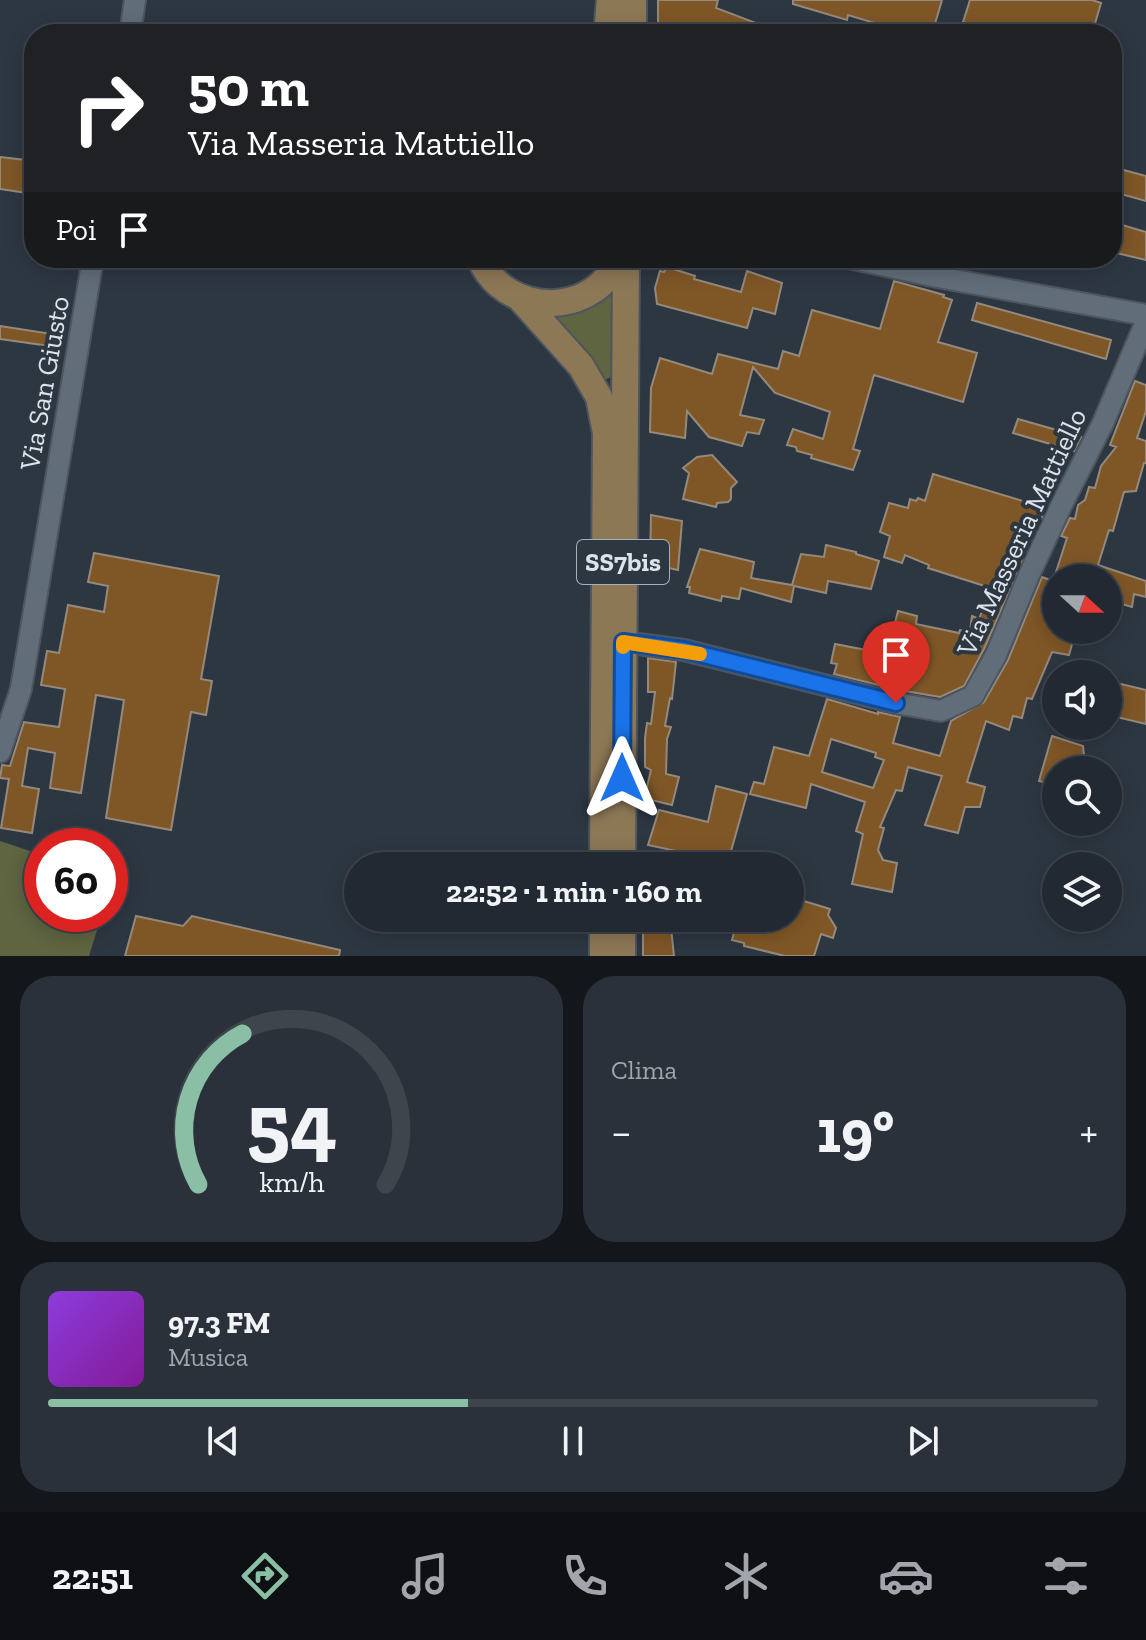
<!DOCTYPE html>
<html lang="it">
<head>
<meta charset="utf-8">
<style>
	:root { --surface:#222932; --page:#2a313a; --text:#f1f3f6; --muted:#a2a6ac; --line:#3f454d; --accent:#8abfa5 }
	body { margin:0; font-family:"Zilla Slab",serif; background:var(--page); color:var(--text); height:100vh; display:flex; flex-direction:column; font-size:30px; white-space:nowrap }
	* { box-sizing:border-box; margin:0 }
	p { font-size:26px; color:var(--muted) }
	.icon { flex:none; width:44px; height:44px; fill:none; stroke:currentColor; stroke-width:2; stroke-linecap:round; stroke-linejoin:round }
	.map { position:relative; height:956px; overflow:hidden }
	.side { display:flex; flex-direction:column; gap:20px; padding:20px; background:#13171c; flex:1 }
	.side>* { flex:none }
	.top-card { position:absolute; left:24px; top:24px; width:1098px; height:244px; border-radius:32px; box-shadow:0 4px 20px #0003,0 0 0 2px var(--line); background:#202124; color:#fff; overflow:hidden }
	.needle { width:52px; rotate:111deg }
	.fabs { position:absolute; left:1042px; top:564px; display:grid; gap:16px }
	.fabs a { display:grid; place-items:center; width:80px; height:80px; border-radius:50%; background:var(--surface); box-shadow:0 4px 20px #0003,0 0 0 2px var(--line); font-size:40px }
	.speed { position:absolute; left:24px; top:828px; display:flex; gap:16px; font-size:40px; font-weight:700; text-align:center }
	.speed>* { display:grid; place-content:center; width:104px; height:104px; border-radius:50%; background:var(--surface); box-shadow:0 4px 20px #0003,0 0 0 2px var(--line); line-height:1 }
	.speed .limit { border:12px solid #d22; background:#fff; color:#111 }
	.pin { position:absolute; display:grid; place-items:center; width:68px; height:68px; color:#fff; margin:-82px -34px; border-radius:50% 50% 50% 0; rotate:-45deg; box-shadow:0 0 8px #0007 }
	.pin .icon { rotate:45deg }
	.me { position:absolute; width:88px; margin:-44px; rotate:0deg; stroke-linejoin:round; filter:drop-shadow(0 0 6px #0008) }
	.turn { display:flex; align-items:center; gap:28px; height:168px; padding:0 32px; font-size:36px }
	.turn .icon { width:104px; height:104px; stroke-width:2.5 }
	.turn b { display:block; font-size:56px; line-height:68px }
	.then { display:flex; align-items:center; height:76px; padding:0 32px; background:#0003; gap:16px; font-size:30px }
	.big { font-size:60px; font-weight:700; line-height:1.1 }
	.side .widget { flex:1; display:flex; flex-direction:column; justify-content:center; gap:12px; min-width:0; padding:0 28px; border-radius:32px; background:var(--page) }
	.side .dial { align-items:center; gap:0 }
	.dial svg { height:208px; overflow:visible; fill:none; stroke:var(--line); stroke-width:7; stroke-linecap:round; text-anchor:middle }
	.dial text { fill:var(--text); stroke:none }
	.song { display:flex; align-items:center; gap:24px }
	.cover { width:96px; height:96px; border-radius:12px; background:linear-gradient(135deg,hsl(270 70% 55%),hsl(290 70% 35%)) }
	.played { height:8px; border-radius:4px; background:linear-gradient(90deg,var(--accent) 40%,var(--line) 40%) }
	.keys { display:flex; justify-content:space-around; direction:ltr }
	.heat { display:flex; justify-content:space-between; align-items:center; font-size:44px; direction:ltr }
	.side .tiles { flex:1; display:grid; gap:20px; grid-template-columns:1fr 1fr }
	.widget:last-child { grid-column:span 2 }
	.trip { position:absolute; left:344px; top:852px; width:460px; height:80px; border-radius:40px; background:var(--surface); box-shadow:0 4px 20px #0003,0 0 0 2px var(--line); font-weight:700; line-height:80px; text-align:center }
	.tabs { display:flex; height:128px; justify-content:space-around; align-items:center; background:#0e1014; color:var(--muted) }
	.tabs .icon { width:56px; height:56px }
	.tabs .active { color:var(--accent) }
	.tabs b { font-size:36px; color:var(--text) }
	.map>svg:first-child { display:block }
</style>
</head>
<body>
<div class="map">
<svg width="1146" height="956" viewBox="0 0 1146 956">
	<rect width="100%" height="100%" fill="#2d3742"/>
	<!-- green -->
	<path fill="#5f6441" d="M617,280L620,374L601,381L540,314Z
		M0,841L42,855V914H102L89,956H0Z"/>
	<!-- building -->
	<path fill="#7f5727" stroke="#95897c" stroke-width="2" fill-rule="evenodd" d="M658,0H718L716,8L756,23L753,34H658Z
		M793,0H942L932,34H911L848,15L847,20L793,4Z
		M970,0H1092L1101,3L1092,34H1004L963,22Z
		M0,157L34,161V194L0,189Z
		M1120,169L1146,176V201L1114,192Z
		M1112,222L1146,232V260L1112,252Z
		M667,267L695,276L694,279L741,292L747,271L782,283L775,314L753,308L747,328L657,304L655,288L660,271L664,272Z
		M894,281L944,295L943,297L952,300L938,342L977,353L963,402L874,375L853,449L860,451L853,470L811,458L812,455L797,451L796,447L787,445L793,429L823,439L830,412L775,393L753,367L740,415L764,420L759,434L747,432L742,446L709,437L687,411L685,438L650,432L651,388L660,358L712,374L718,354L778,369L783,351L799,356L812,310L880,329Z
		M977,303L1111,340L1106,359L972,320Z
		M0,326L52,334L50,346L0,339Z
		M1135,381L1146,385V411L1137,438L1146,441V463H1144L1136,491L1124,492L1113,531L1109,530L1098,565L1146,581V597L1134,594L1132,607L1108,600V578H1077L1056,572L1067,538L1061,536L1070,518L1075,519L1078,505L1085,500L1089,487L1095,488L1101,466L1116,447L1110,445Z
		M1018,419L1081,437L1074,451L1013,433Z
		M712,455L737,482L731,488V499L728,502L717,503L716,507L683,499L689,473L683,468L697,457Z
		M933,474L1046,508L984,649L964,686L940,697L899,690L834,674L837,664L831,663L835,644L887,654L898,611L917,616L916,624L959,633L960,630L970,631L972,616L979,619L991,588L928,568L929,565L905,555L902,563L884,557L890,536L880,532L889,503L908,508L910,499L916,501L918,498L925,501Z
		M651,515L682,521L678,570L650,564Z
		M826,545L856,552V554L879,561L871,589L828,581L826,593L794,586L791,602L741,588L739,599L722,596L721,601L689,593L690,587H687L700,549L754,562L751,578L792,585L801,554L824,557Z
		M94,553L219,576L201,679L212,681L206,715L191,712L171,830L106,818L124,700L96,695L81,793L50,788L55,753L28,748L22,786L39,789L32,833L1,828L9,779L0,778L2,765L10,766L24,722L59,727L65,689L41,685L47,651L59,653L68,605L104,612L108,586L88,582Z
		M1042,577L1056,582V630H1076L1069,655L1052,652L1032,699L1027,698L1022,718L1013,716L1009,730L986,721L967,782L985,787L980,807H965L958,833L925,825L942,776L908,767L902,791L896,790L880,827L884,828L878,850L883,860L897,863L892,892L852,884L863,834L856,831L865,802L811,784L806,808L750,794L754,782L764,784L774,747L809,756L827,699L878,714V712L900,717L893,743L940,756L951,721L984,702L1008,660ZM831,739L876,753L875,757L884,760L873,788L822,772Z
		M648,658L676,662L672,699L670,698L665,726L671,727L667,739L666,774L679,777L672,805L647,799L648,791H646L651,770L645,767V738L647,723L651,724L655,692H648Z
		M1108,681L1146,690V724L1108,715Z
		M1052,736L1083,746L1084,755L1082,766H1077L1076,770H1056V785L1039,781Z
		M716,786L747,794L728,862L648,845L659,810L708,822Z
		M794,898L830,909L828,915L836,928L833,938L821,934L814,956H785L744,946V943L732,940L738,918H765L786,925Z
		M136,916L183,926L192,916L340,950L339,956H125Z
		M643,918H670L674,956H643Z"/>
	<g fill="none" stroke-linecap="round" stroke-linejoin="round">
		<defs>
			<path id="minor" d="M130,34L135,0
				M849,258L932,276L1146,315
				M623,642L684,650L896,703L941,711L973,696L996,655L1029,575L1062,504L1103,423L1146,322
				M0,752L21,689L93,258"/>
			<path id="major" d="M607,34L610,0
				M633,34V0
				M480,258C497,301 554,316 592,291C605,283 614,270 621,258
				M520,298L581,366L599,397L606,433L603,866
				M622,866L626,258
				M603,956V918
				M622,956V918"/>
		</defs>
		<!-- minor casing -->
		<use href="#minor" stroke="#4d555f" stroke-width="24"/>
		<!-- major casing -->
		<use href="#major" stroke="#4d555f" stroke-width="30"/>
		<!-- minor -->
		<use href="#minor" stroke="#626d7a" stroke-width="20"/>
		<!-- major -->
		<use href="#major" stroke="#8d7856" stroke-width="26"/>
	</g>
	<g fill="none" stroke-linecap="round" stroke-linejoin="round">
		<defs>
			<path id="route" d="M622,778L623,642L684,650L896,703"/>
		</defs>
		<!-- route casing -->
		<use href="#route" stroke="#114b97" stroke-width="20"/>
		<!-- route -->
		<use href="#route" stroke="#1a73e8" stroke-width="14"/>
		<!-- slow -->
		<path stroke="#f59e0b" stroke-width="14" d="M623,647V642L700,654"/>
	</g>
	<g text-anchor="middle" stroke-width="8" stroke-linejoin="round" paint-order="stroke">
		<!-- shield labels -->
		<rect fill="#2d3742" stroke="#a8afb8" stroke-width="2" x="577" y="540" width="92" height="44" rx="6"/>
		<g font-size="26" font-weight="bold" fill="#dde3eb">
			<text x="623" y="571">SS7bis</text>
		</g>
		<!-- street labels -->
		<g font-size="28" fill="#dde3eb" stroke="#2d3742">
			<text transform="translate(44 383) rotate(-80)" y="10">Via San Giusto</text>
			<text transform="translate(1021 532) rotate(-65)" y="10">Via Masseria Mattiello</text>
		</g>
	</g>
</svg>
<div class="fabs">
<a><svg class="needle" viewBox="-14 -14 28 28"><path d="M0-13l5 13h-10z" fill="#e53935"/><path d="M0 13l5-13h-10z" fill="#a2a6ac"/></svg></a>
<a><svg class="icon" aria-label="sound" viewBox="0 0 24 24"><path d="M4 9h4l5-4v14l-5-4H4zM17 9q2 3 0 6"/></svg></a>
<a><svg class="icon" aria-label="search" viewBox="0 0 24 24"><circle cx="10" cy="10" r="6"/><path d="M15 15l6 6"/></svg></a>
<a><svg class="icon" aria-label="layers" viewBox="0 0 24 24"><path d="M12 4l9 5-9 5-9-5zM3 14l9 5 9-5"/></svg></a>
</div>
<div class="speed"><div class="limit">60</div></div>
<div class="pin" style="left:896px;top:703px;background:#d93025"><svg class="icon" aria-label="arrive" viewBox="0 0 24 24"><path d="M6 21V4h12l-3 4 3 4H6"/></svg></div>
<svg class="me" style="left:622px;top:778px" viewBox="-20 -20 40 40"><path d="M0-17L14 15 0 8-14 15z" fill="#1a73e8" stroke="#fff" stroke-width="4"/></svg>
<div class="trip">22:52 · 1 min · 160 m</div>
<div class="top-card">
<div class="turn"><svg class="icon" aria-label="right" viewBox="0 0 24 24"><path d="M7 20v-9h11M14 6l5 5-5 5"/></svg><div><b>50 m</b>Via Masseria Mattiello</div></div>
<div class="then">Poi<svg class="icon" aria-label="arrive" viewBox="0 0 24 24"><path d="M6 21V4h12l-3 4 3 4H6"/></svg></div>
</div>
</div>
<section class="side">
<div class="tiles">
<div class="widget dial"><svg viewBox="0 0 100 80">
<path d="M14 69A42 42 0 1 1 86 69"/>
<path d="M14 69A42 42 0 0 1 31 11" stroke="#8abfa5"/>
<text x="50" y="56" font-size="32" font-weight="700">54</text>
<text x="50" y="72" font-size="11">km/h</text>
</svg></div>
<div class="widget"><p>Clima</p>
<div class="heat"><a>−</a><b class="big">19°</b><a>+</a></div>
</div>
<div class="widget">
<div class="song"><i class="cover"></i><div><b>97.3 FM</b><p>Musica</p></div></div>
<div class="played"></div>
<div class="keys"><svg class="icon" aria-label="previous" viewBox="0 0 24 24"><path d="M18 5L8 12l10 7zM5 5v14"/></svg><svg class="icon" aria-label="pause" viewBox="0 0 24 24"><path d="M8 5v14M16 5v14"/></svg><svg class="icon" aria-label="next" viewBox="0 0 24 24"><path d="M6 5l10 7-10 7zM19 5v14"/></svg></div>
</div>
</div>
</section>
<nav class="tabs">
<b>22:51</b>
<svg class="icon active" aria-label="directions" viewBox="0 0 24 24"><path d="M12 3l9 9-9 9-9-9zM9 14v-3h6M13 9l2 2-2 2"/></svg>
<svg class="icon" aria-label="music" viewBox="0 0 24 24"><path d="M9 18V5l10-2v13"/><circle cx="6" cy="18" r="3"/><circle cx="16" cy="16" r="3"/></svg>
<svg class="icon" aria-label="phone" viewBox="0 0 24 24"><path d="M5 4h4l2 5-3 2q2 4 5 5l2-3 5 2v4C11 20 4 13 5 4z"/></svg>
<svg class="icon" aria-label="climate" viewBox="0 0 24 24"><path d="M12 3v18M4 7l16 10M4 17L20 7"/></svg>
<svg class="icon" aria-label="car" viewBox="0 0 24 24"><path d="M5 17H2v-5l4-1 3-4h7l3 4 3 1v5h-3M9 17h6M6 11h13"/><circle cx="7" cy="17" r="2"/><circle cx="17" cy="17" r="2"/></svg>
<svg class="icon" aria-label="filters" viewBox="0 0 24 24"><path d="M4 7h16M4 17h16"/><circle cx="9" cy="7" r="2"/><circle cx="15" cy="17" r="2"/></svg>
</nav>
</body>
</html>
